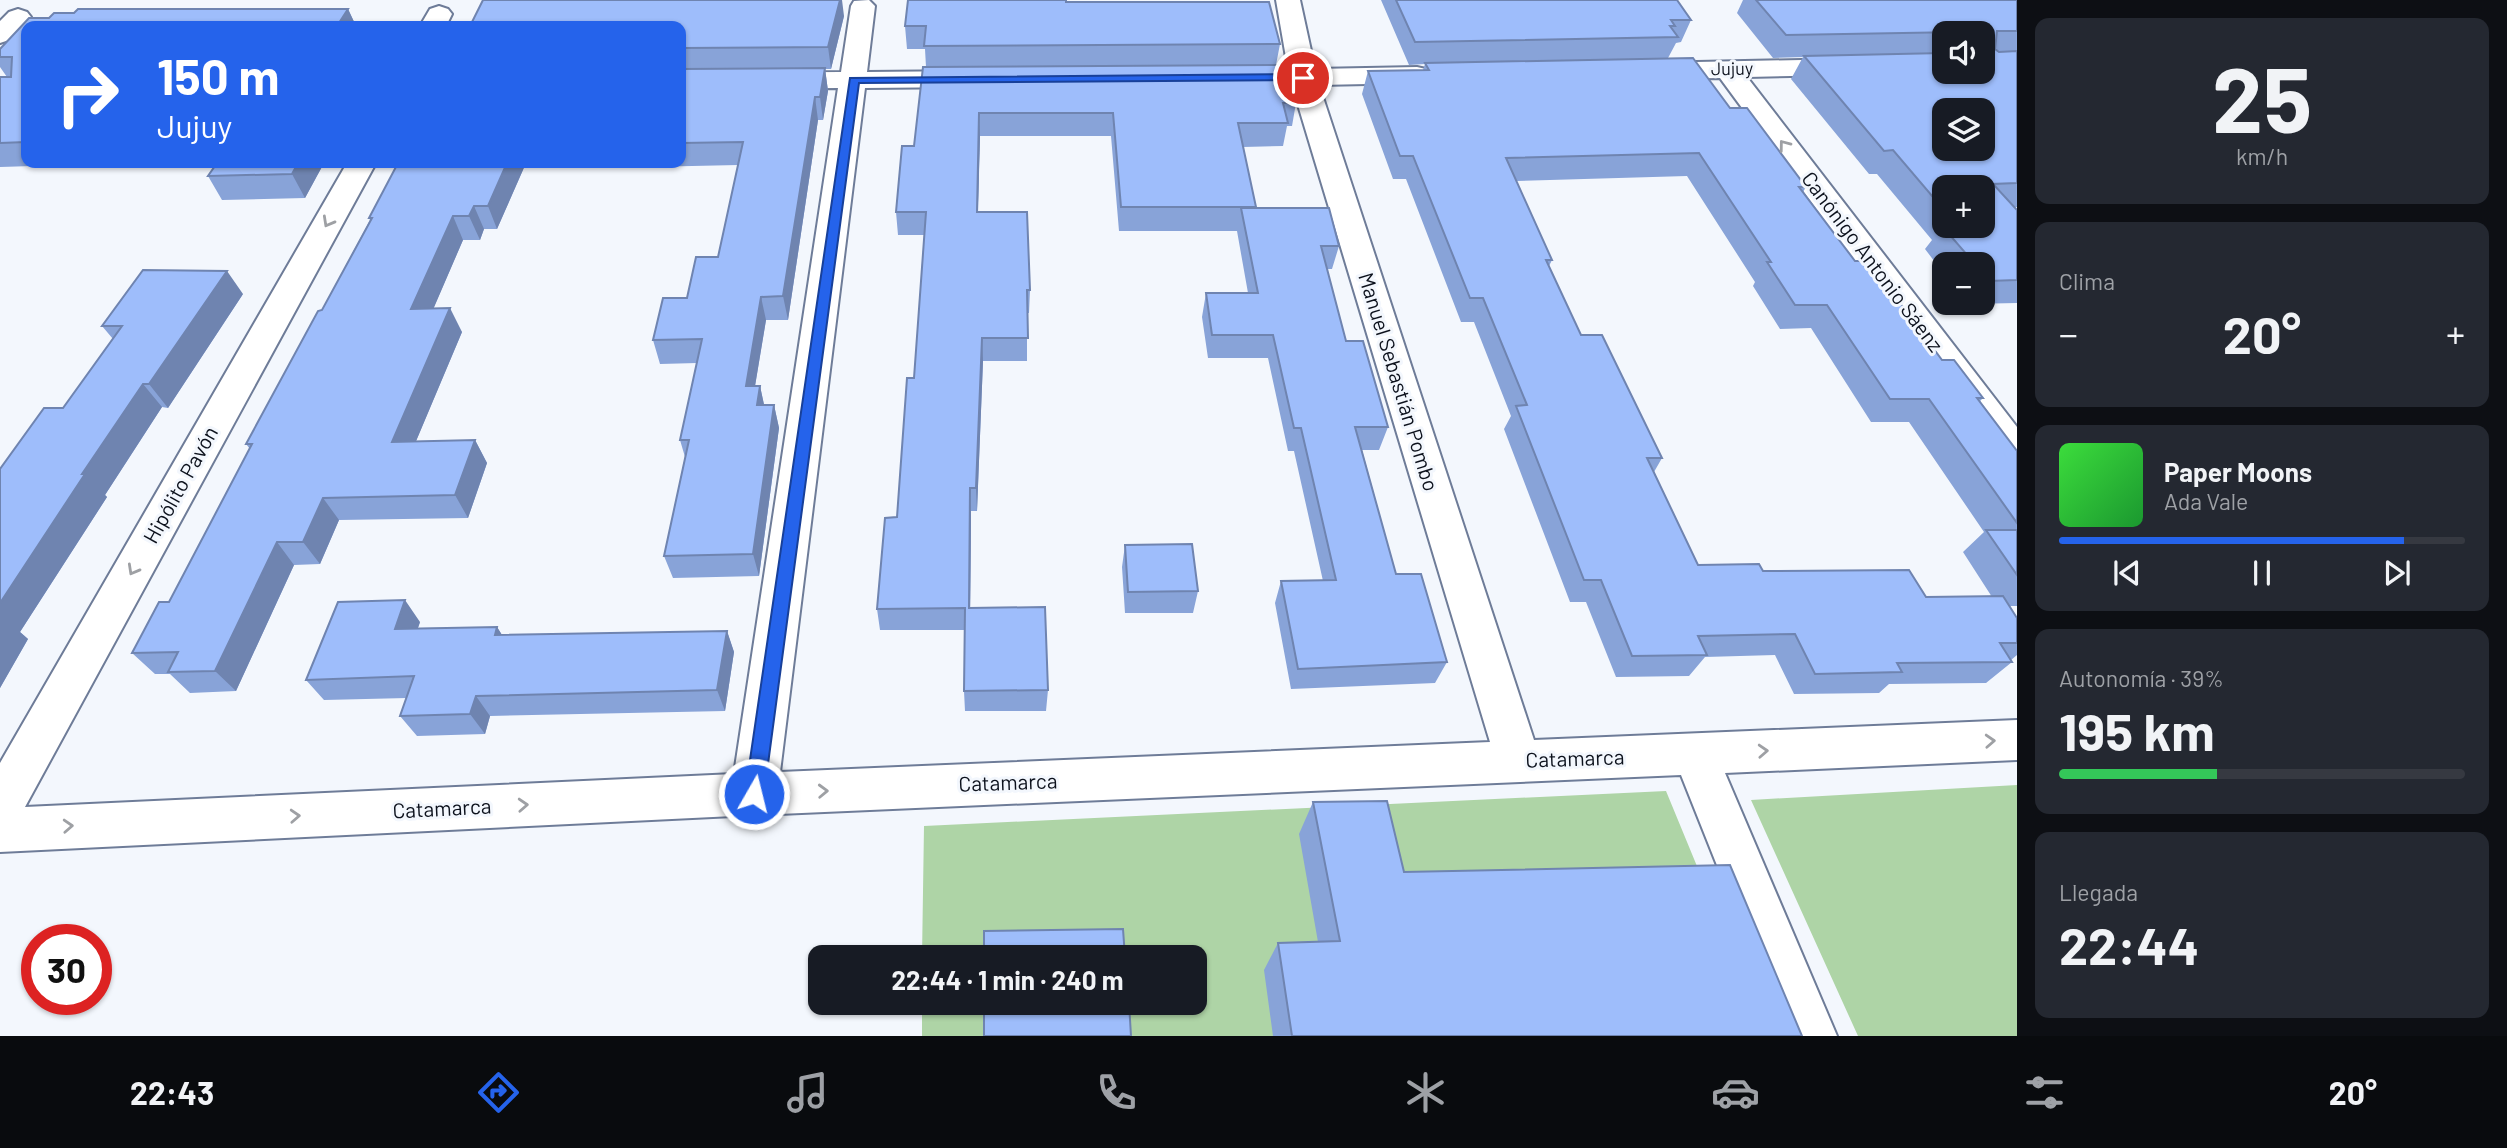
<!DOCTYPE html>
<html lang="es">
<head>
<meta charset="utf-8">
<style>
	:root { --surface:#171b24; --page:#242831; --text:#f1f3f6; --muted:#9ea1a6; --line:#363941; --accent:#2563eb }
	body { margin:0; font-family:Barlow,sans-serif; background:var(--page); color:var(--text); height:100vh; display:flex; flex-direction:column; font-size:26px; white-space:nowrap }
	* { box-sizing:border-box; margin:0 }
	p { font-size:23px; color:var(--muted) }
	.icon { flex:none; width:38px; height:38px; fill:none; stroke:currentColor; stroke-width:2; stroke-linecap:round; stroke-linejoin:round }
	.map { position:relative; flex:1; overflow:hidden }
	.drawer { display:flex; flex-direction:column; gap:18px; padding:18px; background:#0d0f14; width:490px }
	.drawer>* { flex:none }
	.guide { position:absolute; left:21px; top:21px; width:665px; height:147px; border-radius:14px; box-shadow:0 2px 5px #0004; background:#2563eb; color:#fff; overflow:hidden }
	.controls { position:absolute; left:1932px; top:21px; display:grid; gap:14px }
	.controls a { display:grid; place-items:center; width:63px; height:63px; border-radius:14px; background:var(--surface); box-shadow:0 2px 5px #0004; font-size:35px }
	.speed { position:absolute; left:21px; top:924px; display:flex; gap:14px; font-size:35px; font-weight:700; text-align:center }
	.speed>* { display:grid; place-content:center; width:91px; height:91px; border-radius:50%; background:var(--surface); box-shadow:0 2px 5px #0004; line-height:1 }
	.speed .limit { border:10px solid #d22; background:#fff; color:#111 }
	.pin { position:absolute; display:grid; place-items:center; width:60px; height:60px; color:#fff; margin:-30px; border:4px solid #fff; border-radius:50%; box-shadow:0 2px 7px #0007 }
	.me { position:absolute; width:77px; margin:-38px; rotate:8deg; stroke-linejoin:round; filter:drop-shadow(0 0 5px #0008) }
	.turn { display:flex; align-items:center; gap:24px; height:147px; padding:0 21px; font-size:32px }
	.turn .icon { width:91px; height:91px; stroke-width:2.5 }
	.turn b { display:block; font-size:49px; line-height:60px }
	.big { font-size:52px; font-weight:700; line-height:1.1 }
	.drawer .tile { flex:1; display:flex; flex-direction:column; justify-content:center; gap:10px; min-width:0; padding:0 24px; border-radius:14px; background:var(--page) }
	.drawer .dial { align-items:center; gap:0 }
	.dial b { font-size:91px; line-height:1 }
	.song { display:flex; align-items:center; gap:21px }
	.cover { width:84px; height:84px; border-radius:10px; background:linear-gradient(135deg,hsl(120 70% 55%),hsl(130 70% 35%)) }
	.played { height:7px; border-radius:4px; background:linear-gradient(90deg,var(--accent) 85%,var(--line) 85%) }
	.keys { display:flex; justify-content:space-around; direction:ltr }
	.heat { display:flex; justify-content:space-between; align-items:center; font-size:38px; direction:ltr }
	.charge { height:10px; border-radius:5px; background:linear-gradient(90deg,#34c759 39%,var(--line) 0) }
	.trip { position:absolute; left:808px; top:945px; width:399px; height:70px; border-radius:14px; background:var(--surface); box-shadow:0 2px 5px #0004; font-weight:700; line-height:70px; text-align:center }
	.menu { display:flex; height:112px; justify-content:space-around; align-items:center; background:#090b0e; color:var(--muted) }
	.menu .icon { width:49px; height:49px }
	.menu .active { color:var(--accent) }
	.menu b { font-size:32px; color:var(--text) }
	main { display:flex; flex:1; min-height:0 }
	.map>svg:first-child { display:block }
</style>
</head>
<body>
<main>
<div class="map">
<svg width="2017" height="1036" viewBox="0 0 2017 1036">
	<rect width="100%" height="100%" fill="#f3f7fd"/>
	<!-- green -->
	<path fill="#aed4a6" d="M2017,785V1036H1858L1751,800Z
		M1666,791L1767,1036H922V1003H1195V957H922L924,826Z"/>
	<g fill="none" stroke-linecap="round" stroke-linejoin="round">
		<defs>
			<path id="minor" d="M869,0L875,6L867,72L973,71L982,73L986,79L982,85L973,87L865,88L780,772L1490,742L1292,85L1236,86L1227,84L1223,78L1227,72L1288,69L1276,0H1300L1315,69L1417,67L1426,69L1430,75L1426,81L1417,83L1319,85L1534,740L2017,720V760L1725,773L1837,1036H1785L1681,775L754,815L0,852V763L347,163H376L25,807L734,774L838,88L681,89V73L841,72L851,6L854,1Z
				M439,6L448,9L452,14L446,26H420L430,9Z
				M18,9L27,12L31,17L9,40L0,43V21L9,12Z
				M1944,57V72H1949L1944,73L1747,77L2017,427V468L2004,464L1720,78L1649,79L1640,77L1636,71L1640,65L1649,63Z"/>
		</defs>
		<!-- minor casing -->
		<use href="#minor" stroke="#6e7c98" stroke-width="4"/>
		<!-- minor -->
		<use href="#minor" fill="#fff" fill-rule="evenodd"/>
	</g>
	<!-- wall -->
	<path fill="#88a3d8" fill-rule="evenodd" d="M1381,0H1677L1691,20L1681,42L1676,43L1668,58L1730,108L1806,187L1803,192L1855,261L1942,360L1983,398L1980,401L2017,451V606H2010L2017,618V655L2011,660L2012,662L1986,683L1889,684L1879,693L1794,694L1775,655L1705,657L1689,676L1616,677L1586,602H1570L1504,429L1511,416L1474,322H1461L1406,179H1393L1362,94L1368,71L1423,70L1425,64L1409,65ZM1687,176L1755,282L1753,286L1780,329L1811,328L1871,422H1909L1984,532L1963,552L1992,597H1926L1763,571L1698,565L1654,472L1662,458L1581,335L1549,266L1552,260L1516,181Z
		M1743,0H2017V207H2014L2017,210V303L1969,304L1968,303H1983V264H1944V274L1925,249L1932,240L1877,174H1869L1791,79L1803,57L1773,58L1737,13ZM1944,33H1983L1944,72ZM1944,187L1983,226H1944Z
		M1066,2L1280,44L1276,65L1296,103L1292,126H1287L1283,146L1243,147L1256,208L1339,246L1332,269H1327L1346,341L1388,427L1379,450H1362L1396,574L1447,662L1435,683L1291,689L1275,603L1281,581H1323L1294,451H1288L1268,358H1208L1202,317L1206,293H1248L1237,231H1119L1111,136H980L978,212L1030,290L1029,313H1027V361H983L977,511H971L970,608L1048,690L1046,711H965L964,691L965,630H880L877,609L897,517L914,378L924,235H898L896,212L914,146L926,67L925,49H907L905,26Z
		M78,9H348L356,26H26V163H66L65,165L0,167V77H7L0,67V49L29,18H49L54,13H74Z
		M844,16L831,69H825L828,91L823,120H818L788,320H766L755,386H760L764,405H774L779,428L759,576L673,578L664,556L685,457L680,440L697,363L660,364L653,340L718,257L738,165L646,167L645,163H681V26Z
		M217,163H324L305,198L222,200L208,176Z
		M526,163L497,229H484L480,240H463L433,309L462,332L416,441L475,440L487,463L468,518L339,520L320,564L294,565L236,691L190,693L170,674H155L132,653L169,602L250,449L246,444L322,310L370,220L369,218Z
		M243,294L168,408L162,407L105,495L107,497L20,632L28,639L0,688V469L63,408L113,339L102,326Z
		M1125,545L1198,591L1193,613H1125L1122,567Z
		M420,622L418,628L497,627L502,635L727,631L734,652L725,711L490,716L485,734L417,736L400,716L407,698L324,700L306,680Z
		M1313,802L1404,872L1802,1036H1273L1264,970L1278,943L1318,942L1299,834Z"/>
	<!-- shaded-wall -->
	<path fill="#6f84b0" d="M840,0H842L844,16L831,69L828,47Z
		M348,9L356,26H337Z
		M825,68L828,91L823,120L820,97Z
		M815,97L818,120L788,320L783,296Z
		M979,113L980,136L977,236V212Z
		M298,163H324L305,198L292,174Z
		M507,163H526L497,229L488,206Z
		M474,206L484,229L480,240L469,216Z
		M453,216L463,240L423,333L411,309Z
		M227,271L243,294L168,408L149,384Z
		M761,297L766,320L751,410L746,386Z
		M450,308L462,332L406,465L392,442Z
		M982,338L983,361L977,511L976,488Z
		M143,384L162,407L105,495L107,497L20,632L28,639L0,688V603L82,474Z
		M760,386L765,409L757,405Z
		M774,405L779,428L759,576L753,554Z
		M475,440L487,463L468,518L455,495Z
		M970,488L971,511L970,630L969,608Z
		M323,498L339,520L320,564L303,542Z
		M277,542L294,565L236,691L215,671Z
		M405,600L420,622L410,650L395,629Z
		M497,627L510,648L495,635Z
		M727,631L734,652L725,711L717,690Z
		M476,696L490,716L485,734L470,714Z"/>
	<!-- building -->
	<path fill="#9ebdfb" stroke="#6f84b0" stroke-width="2" fill-rule="evenodd" d="M483,0H840L828,47L681,48V26H470Z
		M908,0H1066V2H1269L1280,44L924,46L926,26H905Z
		M1396,0H1677L1691,20H1671L1675,26H1670L1678,37L1415,42Z
		M1756,0H2017V31H1997L1995,49L1999,52L2017,51V183L1993,184L2017,210V280L1988,281L1983,274V264H1975L1942,226H1983V187H1944V210L1893,150L1884,151L1804,56L1944,53V72H1983V33L1961,32L1786,35ZM1944,110H1983V149H1944Z
		M78,9H348L337,26H26V142L0,143V77H11L12,57H0V49L29,18H49L54,13H74Z
		M1693,58L1730,108H1747L1806,187H1799L1855,261H1869L1942,360H1954L1983,398H1977L2017,451V523L1929,399H1890L1827,305H1795L1767,262H1771L1699,153L1506,158L1552,260H1546L1581,335H1602L1662,458H1647L1698,565L1759,564L1763,571L1909,570L1926,597L2003,596L2017,618V643H2000L2012,662L1897,663L1902,672L1815,674L1795,634L1698,636L1707,655L1632,656L1601,580H1584L1516,406L1527,405L1483,298H1470L1413,156H1400L1368,71L1429,70L1425,63Z
		M1286,65L1296,103H1283L1288,123H1238L1256,207H1121L1113,113H979L977,212H1027L1030,290H1027L1028,338H982L976,488H970L969,608L1045,607L1048,690L964,691L965,608L877,609L885,518L897,517L907,378H914L926,212H896L902,146H914L923,67Z
		M825,68L820,97H815L783,296L761,297L746,386H760L757,405H774L753,554L664,556L689,440H680L702,339L653,340L663,298H687L696,257H718L743,142L681,143V69Z
		M217,163H298L292,174L208,176Z
		M398,163H507L488,206H474L469,216H453L411,309L450,308L392,442L475,440L455,495L323,498L303,542H277L215,671L168,672L178,652L132,653L159,602H169L252,444H246L318,311L322,310L372,218H369Z
		M1241,208H1329L1339,246H1321L1346,341H1363L1388,427H1355L1396,574H1421L1447,662L1298,669L1281,581L1336,580L1301,428H1294L1273,335H1212L1206,293H1258Z
		M143,270L227,271L149,384H143L82,474H85L0,603V469L44,408H63L122,326H102Z
		M1986,530H2017V575Z
		M1192,544L1198,591L1128,592L1125,545Z
		M405,600L395,629L497,627L495,635L727,631L717,690L476,696L470,714L400,716L414,676L306,680L338,602Z
		M1387,801L1404,872L1730,865L1802,1036H1292L1278,943L1340,941L1313,802Z
		M1123,929L1125,957H984V931Z
		M984,1003H1129L1131,1036H984Z"/>
	<!-- one-way arrows -->
	<defs><path id="oneway-chevron" d="M-2-3.5L2.5 0L-2 3.5" fill="none" stroke-width="1.6" stroke-linecap="round" stroke-linejoin="round" transform="scale(1.75)"/></defs>
	<g stroke="#9ea0a4">
		<use href="#oneway-chevron" transform="translate(1784 145) rotate(-127)"/>
		<use href="#oneway-chevron" transform="translate(328 222) rotate(119)"/>
		<use href="#oneway-chevron" transform="translate(133 570) rotate(119)"/>
		<use href="#oneway-chevron" transform="translate(1990 741) rotate(-3)"/>
		<use href="#oneway-chevron" transform="translate(1763 751) rotate(-3)"/>
		<use href="#oneway-chevron" transform="translate(823 791) rotate(-2)"/>
		<use href="#oneway-chevron" transform="translate(523 805) rotate(-3)"/>
		<use href="#oneway-chevron" transform="translate(295 816) rotate(-3)"/>
		<use href="#oneway-chevron" transform="translate(68 826) rotate(-3)"/>
	</g>
	<!-- route -->
	<path fill="#2563eb" stroke="#184099" stroke-width="2" d="M1303,74L1307,75V80L859,83L764,794L761,800L754,803L748,800L745,794L850,78Z"/>
	<g text-anchor="middle" stroke-width="6" stroke-linejoin="round" paint-order="stroke">
		<!-- far-street labels -->
		<g font-size="18" fill="#0c111c" stroke="#f3f7fd">
			<text transform="translate(1732 69) rotate(-1)" y="6">Jujuy</text>
		</g>
		<!-- street labels -->
		<g font-size="21" fill="#0c111c" stroke="#f3f7fd">
			<text transform="translate(1872 262) rotate(53)" y="7">Canónigo Antonio Sáenz</text>
			<text transform="translate(1398 382) rotate(73)" y="7">Manuel Sebastián Pombo</text>
			<text transform="translate(181 485) rotate(-61)" y="7">Hipólito Pavón</text>
			<text transform="translate(1575 759) rotate(-2)" y="7">Catamarca</text>
			<text transform="translate(1008 783) rotate(-2)" y="7">Catamarca</text>
			<text transform="translate(442 809) rotate(-3)" y="7">Catamarca</text>
		</g>
	</g>
</svg>
<div class="controls">
<a><svg class="icon" aria-label="sound" viewBox="0 0 24 24"><path d="M4 9h4l5-4v14l-5-4H4zM17 9q2 3 0 6"/></svg></a>
<a><svg class="icon" aria-label="layers" viewBox="0 0 24 24"><path d="M12 4l9 5-9 5-9-5zM3 14l9 5 9-5"/></svg></a>
<a>+</a>
<a>−</a>
</div>
<div class="speed"><div class="limit">30</div></div>
<div class="pin" style="left:1303px;top:78px;background:#d93025"><svg class="icon" aria-label="arrive" viewBox="0 0 24 24"><path d="M6 21V4h12l-3 4 3 4H6"/></svg></div>
<svg class="me" style="left:754px;top:794px" viewBox="-20 -20 40 40"><circle r="17" fill="#2563eb" stroke="#fff" stroke-width="3"/><path d="M0-11L8 9 0 5-8 9z" fill="#fff"/></svg>
<div class="trip">22:44 · 1 min · 240 m</div>
<div class="guide">
<div class="turn"><svg class="icon" aria-label="right" viewBox="0 0 24 24"><path d="M7 20v-9h11M14 6l5 5-5 5"/></svg><div><b>150 m</b>Jujuy</div></div>
</div>
</div>
<section class="drawer">
<div class="tile dial"><b>25</b><p>km/h</p></div>
<div class="tile"><p>Clima</p>
<div class="heat"><a>−</a><b class="big">20°</b><a>+</a></div>
</div>
<div class="tile">
<div class="song"><i class="cover"></i><div><b>Paper Moons</b><p>Ada Vale</p></div></div>
<div class="played"></div>
<div class="keys"><svg class="icon" aria-label="previous" viewBox="0 0 24 24"><path d="M18 5L8 12l10 7zM5 5v14"/></svg><svg class="icon" aria-label="pause" viewBox="0 0 24 24"><path d="M8 5v14M16 5v14"/></svg><svg class="icon" aria-label="next" viewBox="0 0 24 24"><path d="M6 5l10 7-10 7zM19 5v14"/></svg></div>
</div>
<div class="tile"><p>Autonomía · 39%</p><b class="big">195 km</b><div class="charge"></div></div>
<div class="tile"><p>Llegada</p><b class="big">22:44</b></div>
</section>
</main>
<nav class="menu">
<b>22:43</b>
<svg class="icon active" aria-label="directions" viewBox="0 0 24 24"><path d="M12 3l9 9-9 9-9-9zM9 14v-3h6M13 9l2 2-2 2"/></svg>
<svg class="icon" aria-label="music" viewBox="0 0 24 24"><path d="M9 18V5l10-2v13"/><circle cx="6" cy="18" r="3"/><circle cx="16" cy="16" r="3"/></svg>
<svg class="icon" aria-label="phone" viewBox="0 0 24 24"><path d="M5 4h4l2 5-3 2q2 4 5 5l2-3 5 2v4C11 20 4 13 5 4z"/></svg>
<svg class="icon" aria-label="climate" viewBox="0 0 24 24"><path d="M12 3v18M4 7l16 10M4 17L20 7"/></svg>
<svg class="icon" aria-label="car" viewBox="0 0 24 24"><path d="M5 17H2v-5l4-1 3-4h7l3 4 3 1v5h-3M9 17h6M6 11h13"/><circle cx="7" cy="17" r="2"/><circle cx="17" cy="17" r="2"/></svg>
<svg class="icon" aria-label="filters" viewBox="0 0 24 24"><path d="M4 7h16M4 17h16"/><circle cx="9" cy="7" r="2"/><circle cx="15" cy="17" r="2"/></svg>
<b>20°</b>
</nav>
</body>
</html>
